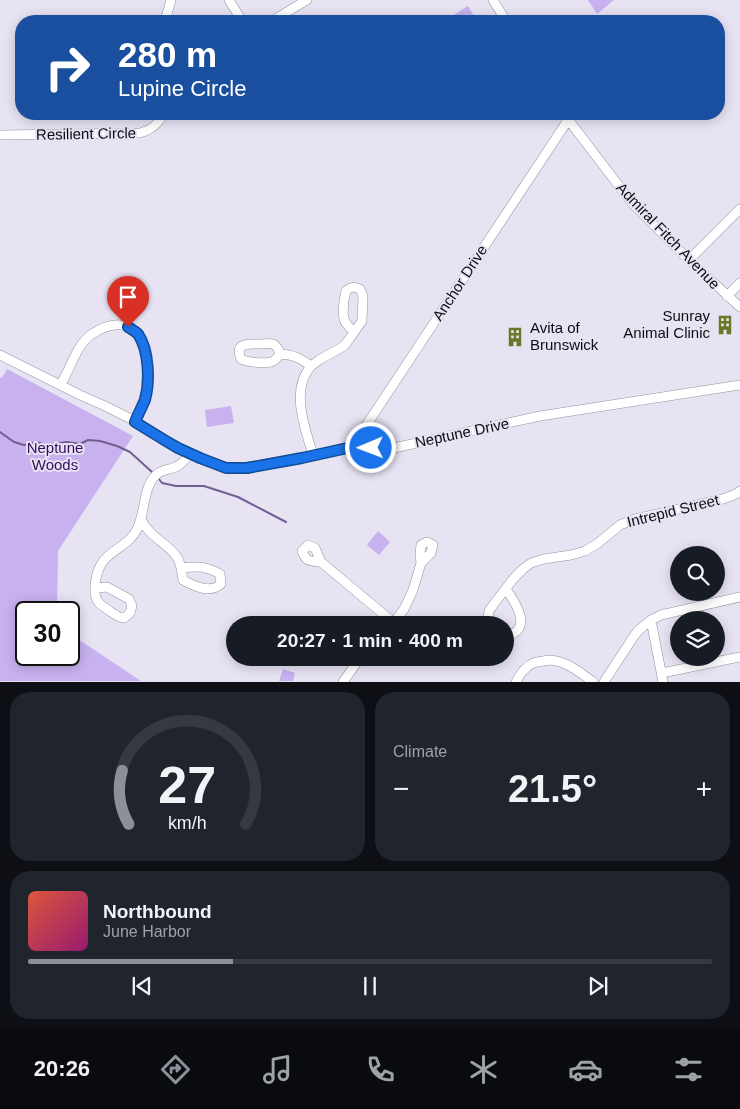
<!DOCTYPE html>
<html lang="en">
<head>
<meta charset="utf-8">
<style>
	:root { --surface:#171b24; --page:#20242c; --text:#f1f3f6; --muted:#9ea1a6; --line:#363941; --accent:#8c9099 }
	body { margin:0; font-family:Helvetica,sans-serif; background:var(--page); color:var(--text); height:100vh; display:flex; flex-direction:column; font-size:19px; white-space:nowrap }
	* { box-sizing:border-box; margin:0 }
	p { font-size:16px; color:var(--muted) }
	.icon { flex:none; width:28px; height:28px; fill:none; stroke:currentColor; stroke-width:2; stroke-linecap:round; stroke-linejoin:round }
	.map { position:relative; height:682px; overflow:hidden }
	.details { display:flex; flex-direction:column; gap:10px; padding:10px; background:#0d0f14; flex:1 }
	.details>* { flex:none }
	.hud { position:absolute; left:15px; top:15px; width:710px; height:105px; border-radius:20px; box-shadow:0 2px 12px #0003; background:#1a4fa0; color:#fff; overflow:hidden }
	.controls { position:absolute; left:670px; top:546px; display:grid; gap:10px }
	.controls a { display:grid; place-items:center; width:55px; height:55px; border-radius:50%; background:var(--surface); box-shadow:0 2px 12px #0003; font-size:25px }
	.speed { position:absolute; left:15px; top:601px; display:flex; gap:10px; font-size:25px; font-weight:700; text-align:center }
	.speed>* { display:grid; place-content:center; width:65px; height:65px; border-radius:50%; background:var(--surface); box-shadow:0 2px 12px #0003; line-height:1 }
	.speed .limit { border:2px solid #111; border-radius:8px; background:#fff; color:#111 }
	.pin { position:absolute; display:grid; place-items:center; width:42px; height:42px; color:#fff; margin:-51px -21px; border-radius:50% 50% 50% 0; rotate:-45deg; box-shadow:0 0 5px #0007 }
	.pin .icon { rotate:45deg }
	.me { position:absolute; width:55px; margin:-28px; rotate:269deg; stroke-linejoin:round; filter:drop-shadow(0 0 4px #0008) }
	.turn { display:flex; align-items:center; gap:18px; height:105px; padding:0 20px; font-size:22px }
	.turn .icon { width:65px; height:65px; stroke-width:2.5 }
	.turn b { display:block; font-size:35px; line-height:42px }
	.big { font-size:38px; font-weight:600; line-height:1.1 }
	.details .widget { flex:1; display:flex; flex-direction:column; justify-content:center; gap:8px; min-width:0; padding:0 18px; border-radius:20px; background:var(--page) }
	.details .dial { align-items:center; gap:0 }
	.dial svg { height:130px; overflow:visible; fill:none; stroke:var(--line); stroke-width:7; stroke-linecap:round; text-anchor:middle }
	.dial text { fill:var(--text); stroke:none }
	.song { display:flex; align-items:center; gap:15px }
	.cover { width:60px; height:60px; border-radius:8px; background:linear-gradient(135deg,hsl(10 70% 55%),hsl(320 70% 35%)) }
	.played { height:5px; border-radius:2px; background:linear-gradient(90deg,var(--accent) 30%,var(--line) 30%) }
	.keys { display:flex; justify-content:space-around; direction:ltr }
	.heat { display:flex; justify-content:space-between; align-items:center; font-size:28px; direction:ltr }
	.details .tiles { flex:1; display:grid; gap:10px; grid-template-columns:1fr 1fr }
	.widget:last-child { grid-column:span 2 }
	.trip { position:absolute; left:226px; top:616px; width:288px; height:50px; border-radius:25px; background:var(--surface); box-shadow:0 2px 12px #0003; font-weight:600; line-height:50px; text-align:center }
	.tabs { display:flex; height:80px; justify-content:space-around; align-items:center; background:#090b0e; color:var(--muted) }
	.tabs .icon { width:35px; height:35px }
	.tabs .active { color:var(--accent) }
	.tabs b { font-size:22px; color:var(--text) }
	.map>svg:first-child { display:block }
</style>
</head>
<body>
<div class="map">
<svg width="740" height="682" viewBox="0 0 740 682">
	<rect width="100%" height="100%" fill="#e8e3f3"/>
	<!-- green -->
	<path fill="#c7b1ef" d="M588,0H614L597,14Z
		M468,6L477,21H444Z
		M7,369L133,436L58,551L57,612H26V655H69V633L141,681H0V377L2,378Z
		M231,406L234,423L207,427L205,410Z
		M378,531L390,542L379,555L367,545Z
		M283,669L295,673L293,681H279Z"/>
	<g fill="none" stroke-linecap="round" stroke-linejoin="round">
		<!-- stream -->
		<path stroke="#715f90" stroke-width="2" d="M0,432L14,442L24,445L37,442L45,445L67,442L80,444L88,440L100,441L117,446L130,452L152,472
			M159,479L162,483L176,486H204L238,497L286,522"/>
		<defs>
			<path id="minor" d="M229,0L242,21
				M493,0L506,21
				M165,21L171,0
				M272,21L307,0
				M564,114L632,203L689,260L740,307
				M0,135L140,133C151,130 158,125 163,114
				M689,260L740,209
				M727,296L740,283
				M280,354C279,350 277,346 273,344C269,343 264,344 260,344C249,344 234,342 241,359C246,362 264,364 271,362C275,361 278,357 280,354C294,355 300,358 311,366C290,390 305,428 313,455
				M0,355L80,395L105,406L135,421L166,441L200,459L226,467H247L302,458L352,447L389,449L540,416L740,385
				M311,366L319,360L344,346L350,338L362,321L363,296L360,289C354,287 351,286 346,291C344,298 341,317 346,323C348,326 351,329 354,332
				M60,385C71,369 75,346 92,334C105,325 126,319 137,334C147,346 149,367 148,382C146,396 141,408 135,421
				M352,447L568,120
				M141,519C149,537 166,542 177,557C179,560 180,564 181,568C197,566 206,566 220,574L221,584C210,594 194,586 183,580L181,568
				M321,562C310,561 306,562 302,551L308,545L315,548L321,562L394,623
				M95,588L107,587L129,599L132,606L130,613L124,618C119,618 116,615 111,612C107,609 102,606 99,603C91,594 96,572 102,563C111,549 130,545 137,529C146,512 142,489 156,475C162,469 169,470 176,467C182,464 186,458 191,454
				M651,620L663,682
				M392,625L404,609L413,590L421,563L420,554L421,545L427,542L433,545L431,553L421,563
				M489,625L488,618L489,611L493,605L514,578L523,569L531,563L544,559L571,555L585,551L597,544L620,525L635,519L723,499L736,494L740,491
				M505,636C534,631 516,603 506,589
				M662,673L740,657
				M343,682L360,658
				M516,682C519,677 521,672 525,669C530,663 536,662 543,661C562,657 578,671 593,682
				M604,682L634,636L639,630L651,620L661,615L740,597"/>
		</defs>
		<!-- minor casing -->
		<use href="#minor" stroke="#9691a0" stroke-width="10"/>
		<!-- minor -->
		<use href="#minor" stroke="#fff" stroke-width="9"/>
	</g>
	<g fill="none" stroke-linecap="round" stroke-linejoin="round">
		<defs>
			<path id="route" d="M128,327C131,329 135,331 138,334C149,350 150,381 145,400C142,407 138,414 135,422L166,441L178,448L200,458L226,468H247L302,458L352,447L371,448"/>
		</defs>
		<!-- route casing -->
		<use href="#route" stroke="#114b97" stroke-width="12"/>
		<!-- route -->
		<use href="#route" stroke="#1a73e8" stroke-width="9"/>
	</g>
	<!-- icons -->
	<defs>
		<symbol id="building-bare" viewBox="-9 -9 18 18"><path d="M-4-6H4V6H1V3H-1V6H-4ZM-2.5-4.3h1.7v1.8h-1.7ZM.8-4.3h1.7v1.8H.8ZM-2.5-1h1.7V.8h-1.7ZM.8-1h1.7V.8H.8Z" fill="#677927" stroke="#e8e3f3" stroke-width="2.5" paint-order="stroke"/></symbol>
	</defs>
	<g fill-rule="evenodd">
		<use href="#building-bare" x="711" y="311" width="28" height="28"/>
		<use href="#building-bare" x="501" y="323" width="28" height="28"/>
	</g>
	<g text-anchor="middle" stroke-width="4" stroke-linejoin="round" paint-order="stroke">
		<!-- street labels -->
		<g font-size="15" fill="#0e0c11" stroke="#e8e3f3">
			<text transform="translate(86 134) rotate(-1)" y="5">Resilient Circle</text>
			<text transform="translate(668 236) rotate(46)" y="5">Admiral Fitch Avenue</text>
			<text transform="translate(460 283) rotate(-57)" y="5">Anchor Drive</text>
			<text transform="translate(462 433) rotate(-12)" y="5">Neptune Drive</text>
			<text transform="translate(673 511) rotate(-14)" y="5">Intrepid Street</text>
		</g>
		<!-- poi labels -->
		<g font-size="15" fill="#0e0c11" stroke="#e8e3f3" text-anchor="end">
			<text x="710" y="321">Sunray<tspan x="710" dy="17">Animal Clinic</tspan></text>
			<text x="530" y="333" text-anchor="start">Avita of<tspan x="530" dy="17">Brunswick</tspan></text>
		</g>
		<!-- park labels -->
		<g font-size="15" fill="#360d5f" stroke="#e8e3f3">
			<text x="55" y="453">Neptune<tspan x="55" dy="17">Woods</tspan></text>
		</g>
	</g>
</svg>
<div class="controls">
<a><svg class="icon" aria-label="search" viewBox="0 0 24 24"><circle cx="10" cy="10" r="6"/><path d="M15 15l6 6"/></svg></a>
<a><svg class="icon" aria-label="layers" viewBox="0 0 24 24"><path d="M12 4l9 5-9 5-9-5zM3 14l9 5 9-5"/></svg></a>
</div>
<div class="speed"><div class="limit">30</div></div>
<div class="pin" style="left:128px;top:327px;background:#d93025"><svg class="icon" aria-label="arrive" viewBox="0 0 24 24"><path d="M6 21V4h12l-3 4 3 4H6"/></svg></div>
<svg class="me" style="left:371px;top:448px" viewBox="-20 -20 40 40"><circle r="17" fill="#1a73e8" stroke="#fff" stroke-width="3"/><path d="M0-11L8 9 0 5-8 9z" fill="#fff"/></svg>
<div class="trip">20:27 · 1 min · 400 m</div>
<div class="hud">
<div class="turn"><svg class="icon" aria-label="right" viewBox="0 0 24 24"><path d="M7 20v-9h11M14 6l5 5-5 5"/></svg><div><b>280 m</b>Lupine Circle</div></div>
</div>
</div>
<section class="details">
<div class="tiles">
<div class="widget dial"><svg viewBox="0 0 100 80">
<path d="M14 69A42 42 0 1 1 86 69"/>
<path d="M14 69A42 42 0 0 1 10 36" stroke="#8c9099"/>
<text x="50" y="56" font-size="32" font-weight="700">27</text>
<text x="50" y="72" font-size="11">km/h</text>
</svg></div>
<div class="widget"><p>Climate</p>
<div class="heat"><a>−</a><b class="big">21.5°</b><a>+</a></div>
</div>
<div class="widget">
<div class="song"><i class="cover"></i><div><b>Northbound</b><p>June Harbor</p></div></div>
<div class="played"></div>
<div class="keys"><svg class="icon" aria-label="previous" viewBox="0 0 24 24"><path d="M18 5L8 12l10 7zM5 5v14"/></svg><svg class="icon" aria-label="pause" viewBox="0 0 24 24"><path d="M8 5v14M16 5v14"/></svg><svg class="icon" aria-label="next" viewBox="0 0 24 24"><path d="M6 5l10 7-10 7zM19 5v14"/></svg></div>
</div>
</div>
</section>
<nav class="tabs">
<b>20:26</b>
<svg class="icon active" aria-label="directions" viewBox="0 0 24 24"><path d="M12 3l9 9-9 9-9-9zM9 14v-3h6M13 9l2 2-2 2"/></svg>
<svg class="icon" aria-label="music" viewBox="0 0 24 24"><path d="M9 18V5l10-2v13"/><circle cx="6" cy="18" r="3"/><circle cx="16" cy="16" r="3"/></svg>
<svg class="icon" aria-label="phone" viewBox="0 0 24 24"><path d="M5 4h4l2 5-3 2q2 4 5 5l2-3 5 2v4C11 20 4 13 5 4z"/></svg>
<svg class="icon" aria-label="climate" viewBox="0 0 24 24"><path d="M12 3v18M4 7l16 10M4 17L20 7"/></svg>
<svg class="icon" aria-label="car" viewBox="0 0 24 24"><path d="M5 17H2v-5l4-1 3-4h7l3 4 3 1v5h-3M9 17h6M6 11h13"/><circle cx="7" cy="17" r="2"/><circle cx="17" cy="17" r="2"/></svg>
<svg class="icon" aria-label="filters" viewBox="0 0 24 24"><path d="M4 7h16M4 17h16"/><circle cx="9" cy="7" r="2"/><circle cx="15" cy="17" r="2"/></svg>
</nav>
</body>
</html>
